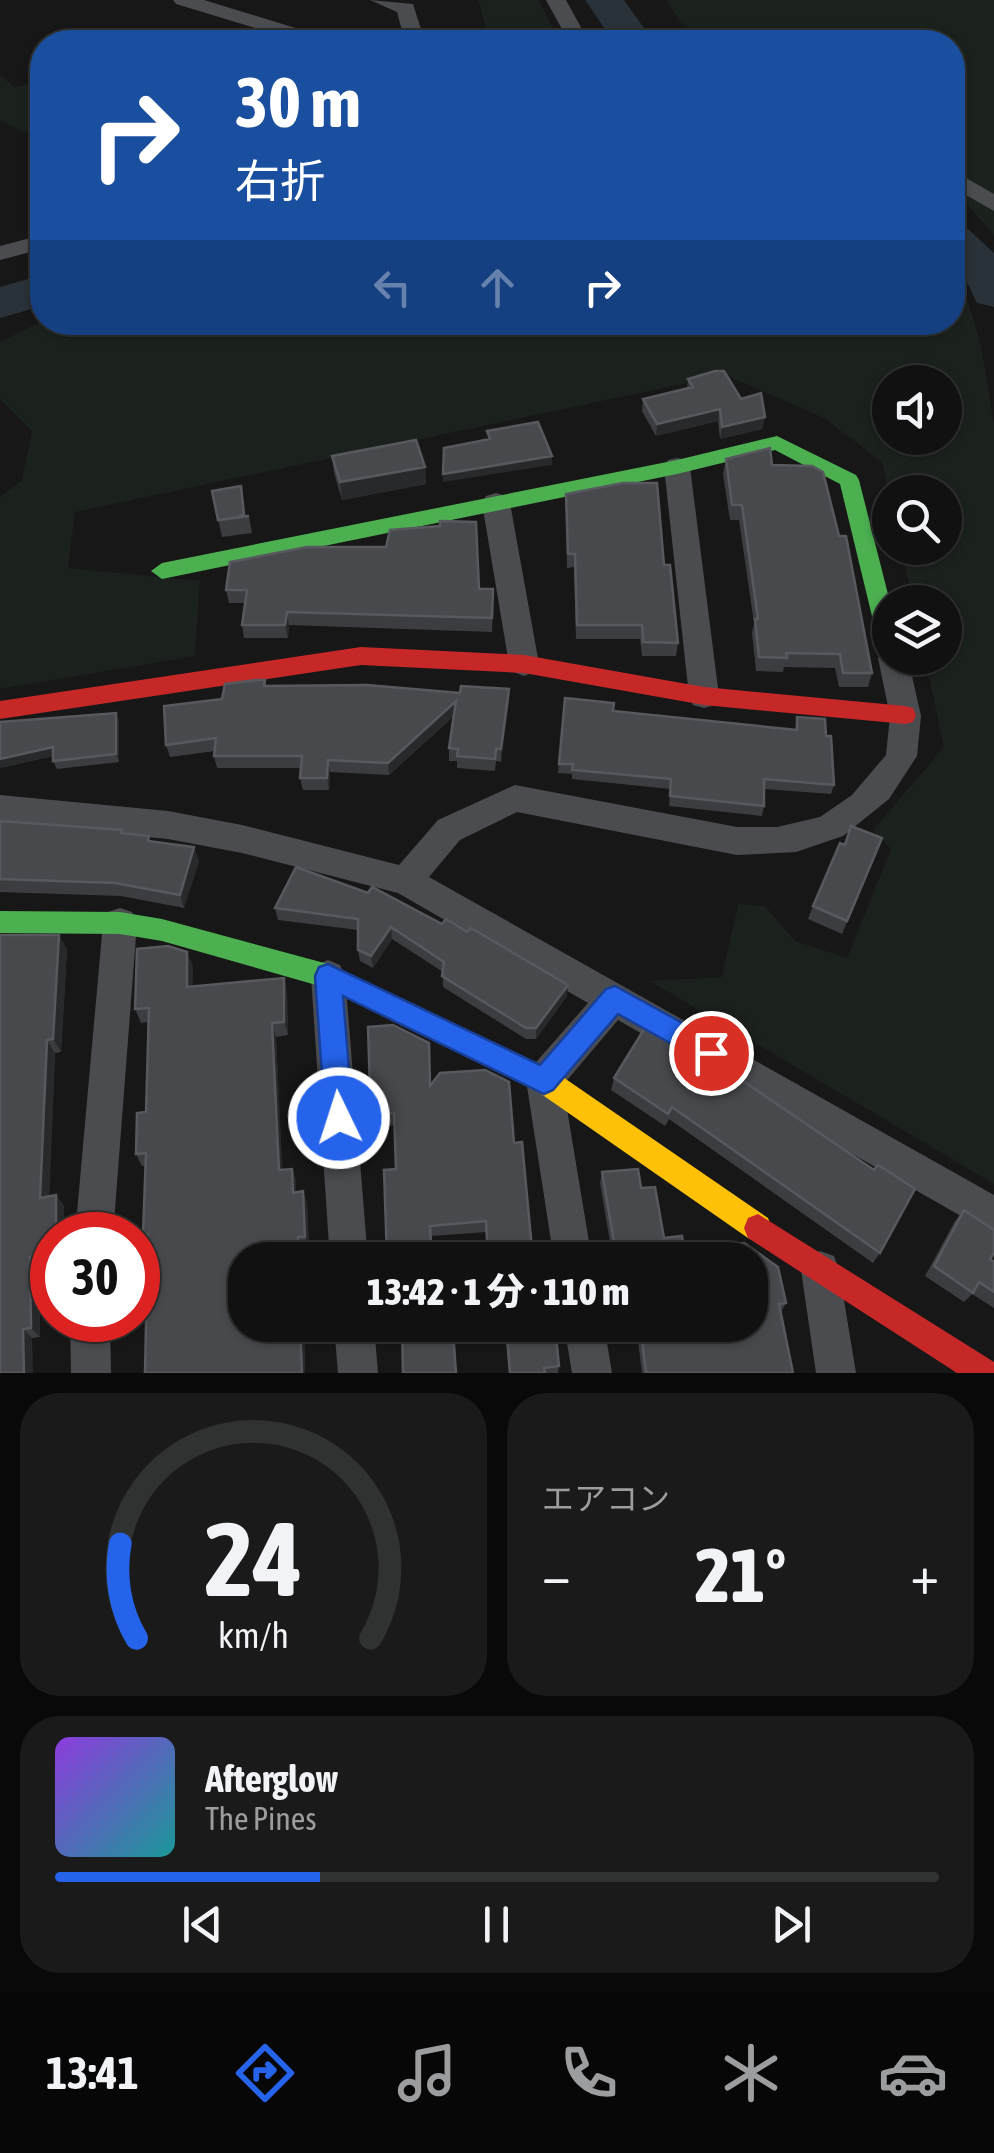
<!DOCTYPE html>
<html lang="ja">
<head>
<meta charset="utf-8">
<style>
	:root { --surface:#111; --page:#1a1a1a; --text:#f1f3f6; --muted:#9c9d9f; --line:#303131; --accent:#2563eb }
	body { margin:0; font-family:"Asap Condensed","Noto Sans JP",sans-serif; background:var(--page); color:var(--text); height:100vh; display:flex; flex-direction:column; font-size:38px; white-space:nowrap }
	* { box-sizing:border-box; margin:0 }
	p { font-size:32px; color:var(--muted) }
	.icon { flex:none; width:55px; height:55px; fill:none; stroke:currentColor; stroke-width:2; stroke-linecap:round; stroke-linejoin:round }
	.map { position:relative; height:1373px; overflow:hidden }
	.side { display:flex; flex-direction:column; gap:20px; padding:20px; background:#090909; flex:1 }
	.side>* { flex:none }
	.hud { position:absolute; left:30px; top:30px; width:935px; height:305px; border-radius:40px; box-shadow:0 2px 8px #0004,0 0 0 2px var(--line); background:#1a4fa0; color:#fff; overflow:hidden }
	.buttons { position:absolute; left:872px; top:365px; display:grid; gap:20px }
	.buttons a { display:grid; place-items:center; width:90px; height:90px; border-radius:50%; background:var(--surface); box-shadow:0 2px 8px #0004,0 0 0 2px var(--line); font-size:50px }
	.speed { position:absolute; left:30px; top:1212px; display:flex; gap:20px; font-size:50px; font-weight:700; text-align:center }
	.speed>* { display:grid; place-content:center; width:130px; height:130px; border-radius:50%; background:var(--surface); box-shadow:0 2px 8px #0004,0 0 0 2px var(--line); line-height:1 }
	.speed .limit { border:15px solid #d22; background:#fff; color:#111 }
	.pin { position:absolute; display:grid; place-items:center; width:85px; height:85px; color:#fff; margin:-42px; border:5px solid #fff; border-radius:50%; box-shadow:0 2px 10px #0007 }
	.me { position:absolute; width:110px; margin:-55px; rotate:356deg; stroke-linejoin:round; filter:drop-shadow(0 0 8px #0008) }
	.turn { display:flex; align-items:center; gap:35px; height:210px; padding:0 40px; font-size:45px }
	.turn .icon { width:130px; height:130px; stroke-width:2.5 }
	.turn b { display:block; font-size:70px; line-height:85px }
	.lanes { display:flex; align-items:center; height:95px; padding:0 40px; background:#0003; justify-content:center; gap:50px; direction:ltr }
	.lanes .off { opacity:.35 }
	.big { font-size:75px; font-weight:800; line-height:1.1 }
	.side .card { flex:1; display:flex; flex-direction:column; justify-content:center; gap:15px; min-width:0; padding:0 35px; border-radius:40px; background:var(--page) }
	.side .dial { align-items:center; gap:0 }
	.dial svg { height:260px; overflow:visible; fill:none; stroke:var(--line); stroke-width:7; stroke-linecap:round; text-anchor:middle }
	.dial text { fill:var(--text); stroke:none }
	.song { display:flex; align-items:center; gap:30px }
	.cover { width:120px; height:120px; border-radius:15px; background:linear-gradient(135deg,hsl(270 70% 55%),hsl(180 70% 35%)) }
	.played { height:10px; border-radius:5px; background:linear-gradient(90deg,var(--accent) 30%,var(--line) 30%) }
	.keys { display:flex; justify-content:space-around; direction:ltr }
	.heat { display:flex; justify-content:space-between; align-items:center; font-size:55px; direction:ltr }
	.side .tiles { flex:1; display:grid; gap:20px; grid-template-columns:1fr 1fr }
	.card:last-child { grid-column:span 2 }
	.trip { position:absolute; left:228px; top:1242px; width:540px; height:100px; border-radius:40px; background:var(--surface); box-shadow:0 2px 8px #0004,0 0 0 2px var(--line); font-weight:800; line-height:100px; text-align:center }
	.tabs { display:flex; height:160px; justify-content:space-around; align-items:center; background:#070707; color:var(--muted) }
	.tabs .icon { width:70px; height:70px }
	.tabs .selected { color:var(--accent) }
	.tabs b { font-size:45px; color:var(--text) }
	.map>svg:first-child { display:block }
</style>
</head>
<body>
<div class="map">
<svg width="994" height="1373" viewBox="0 0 994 1373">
	<rect width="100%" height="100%" fill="#171717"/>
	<!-- green -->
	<path fill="#1b211c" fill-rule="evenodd" d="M478,0H539L560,42H490Z
		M666,0H994V235L962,198L953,193L952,42H706L681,23Z
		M0,75L15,88L42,78V133L21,131L0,120Z
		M953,274C981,318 985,372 994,424V1184L650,981L722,977L738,904L765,906L795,941L847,958L891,849L873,830L944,747L925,658H945V602H913L901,548H945V492H890V498L882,462L824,418L725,375L75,512L68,568L200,581L195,656L0,689V497L22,480L32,431L0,399V342L42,321L952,322ZM890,382H945V438H890Z"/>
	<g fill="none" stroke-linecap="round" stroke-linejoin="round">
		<!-- river -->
		<path fill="#2a3239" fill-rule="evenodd" d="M585,0H624L654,42H614Z
			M952,225L968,229L994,253V307L977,303L965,278L952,266Z
			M42,275V306L0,318V287Z"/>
		<!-- street -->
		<path fill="#4b4c50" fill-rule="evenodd" d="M173,0H204L328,38L331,42H302L176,4Z
			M370,0L413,4L425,42H405L397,12Z
			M546,0H566L589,42H569Z
			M952,170L994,194V211L952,187Z
			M42,235V249L0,260V246Z
			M677,458L686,460L690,467L719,696L715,705L704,708L693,705L689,696L664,467L668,460Z
			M496,493L506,496L510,503L539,664L534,672L524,676L514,672L509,664L482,503L486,496Z
			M890,647V658H908L921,716L917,756L889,799L843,836L796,852L737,855L517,812L460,840L429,877L994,1195V1235L618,1020L563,1085L592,1260H554L526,1080L531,1068L588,1003L398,893L242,853L168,839L0,823V795L168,811L242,825L399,865L438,820L515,785L737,827H777L820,817L852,795L886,755L890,716L878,658L883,650Z
			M120,908L132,912L137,923L113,1235H75L103,923L108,912Z
			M328,960L340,965L345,976L368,1260H330L311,976L316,965Z
			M820,1251L834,1256L839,1270L856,1373H816L801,1270L806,1256Z
			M70,1320H110L111,1373H71Z
			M334,1325H374L378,1373H338Z
			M564,1325H604L612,1373H572Z"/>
		<!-- fast -->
		<path fill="#4caf50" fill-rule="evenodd" d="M777,436L856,475L859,480L890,602V654L879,645L840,484L775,450L677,474L162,579L151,571L162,563L677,460Z
			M0,911L120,912L162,919L328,964L420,1007L424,1016L420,1025L411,1028L323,987L162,941L120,934L0,933Z"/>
		<!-- slow -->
		<path fill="#ffc107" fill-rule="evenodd" d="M411,1004L554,1071L768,1218L772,1228L768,1238L758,1242L748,1238L534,1089L402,1025L398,1016L402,1007Z"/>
		<!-- jam -->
		<path fill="#c62828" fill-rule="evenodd" d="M361,647L524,655L704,687L905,706L913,708L916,715L913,722L905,724L704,705L524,673L361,665L0,719V701Z
			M758,1214L994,1362V1373H957L748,1238L744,1228L748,1218Z"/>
	</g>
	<!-- wall -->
	<path fill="#3c3d40" d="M688,379L741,399L765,417L762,429L720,439L718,421L656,436L642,411L643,399L687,389Z
		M332,456L425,467L426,484L342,500L334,473Z
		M726,459L772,465L872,673L868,687H839L835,668L784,667L783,672L756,671L752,633L754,623L739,520H730L723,474Z
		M212,491L244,503L245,516H249L252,533L222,537Z
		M566,494L664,565L678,643L676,656H642L640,639H576L574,567L567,568Z
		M440,526L479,589H493L492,632L289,625L288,638H244L242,625L245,603H229L226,590L386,547Z
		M265,680L266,686L460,693L509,689L501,762L496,761L495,771L457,768V761H449V748L454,716L389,775L330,772L329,790H303L300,778L301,768H217L214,756L215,751L170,757L166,745L222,699Z
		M565,698L613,711L795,730L797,717L834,785L831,794L764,789V806L762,816L669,806L670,789L572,779V774L558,773Z
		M116,713L119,721V762L57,769L53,761V756L0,768V722Z
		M0,821L122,830L123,833L151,841L199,861L184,908L121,896L0,892Z
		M882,838L842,934L808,919L813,906L845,845Z
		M296,867L567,996L536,1039H526L443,987V972L392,939L373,968L360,961L358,950V930L278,920L275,908Z
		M0,935L67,949L61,1052L55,1053L49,1196L56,1195L64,1206V1235H52V1265L39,1267L40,1337L32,1338L0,1373Z
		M193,966L192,986L284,978L287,992L288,1035L276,1037L282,1170L292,1169L296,1180V1192L307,1202L309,1247L302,1248V1260H245L304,1325L305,1373H145L148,1242L143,1234L145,1166H142L136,1154L146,1112L148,1022L141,1023L135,1009Z
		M646,1026L880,1253L873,1263L669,1119L665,1126L611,1090L614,1078Z
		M485,1070L486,1232L432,1236L387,1258L396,1169L395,1125L364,1128L362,1116L370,1090L431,1085Z
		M638,1169L641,1188L655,1187L664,1238L682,1236L684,1251L744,1243L778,1267L786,1303L781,1312L793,1373H642L636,1325H750V1260H613L600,1183L602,1172Z
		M964,1210L990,1259L994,1262V1308L972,1294L964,1302L925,1276L955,1221Z
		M505,1325H555L559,1366L558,1373H509Z"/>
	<!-- shaded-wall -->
	<path fill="#28292a" d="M720,409L718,421L656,436L657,424Z
		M765,417L762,429L720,439L722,427Z
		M552,456V465L443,482V474Z
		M425,467L426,484L342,500L340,482Z
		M287,612L289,625L288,638L285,625Z
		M509,689V702L501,762V749Z
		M456,701L457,713L389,775L388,763Z
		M116,713L119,721V762L116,754Z
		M53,747L57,755L0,768V759Z
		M328,760L330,772L329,790L327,778Z
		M194,847L199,861L184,908L180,895Z
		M391,927L392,939L373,968L371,956Z
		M59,935L67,949L61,1052L53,1039Z
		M187,952L193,966L192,1000L187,987Z
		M284,978L287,992L288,1035L284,1022Z
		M568,985L567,996L536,1039V1028Z
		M272,1023L276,1037L283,1182L279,1170Z
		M47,1040L55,1053L49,1209L40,1198Z
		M292,1169L296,1180V1204L293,1193Z
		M303,1191L307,1202L309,1247L305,1237Z
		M56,1195L64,1206V1235H56Z
		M298,1237L302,1248V1260H299Z
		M30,1257L39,1267L40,1337L31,1328Z
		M300,1325H304L305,1373H302Z
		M23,1329L32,1338L33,1373H24Z"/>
	<!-- building -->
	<path fill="#48494d" stroke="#57595e" stroke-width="2.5" d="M715,371H724L741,399L761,393L765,417L722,427L720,409L657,424L643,399L693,387L688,379Z
		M538,422L552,456L443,474L444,448L490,439L487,431Z
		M416,440L425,467L340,482L332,456Z
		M770,448L772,465L812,466L823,472L839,536H846L872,673H843L840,654L786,653L787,658L759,657L755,619H758L742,505H732L726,459Z
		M623,483H657L664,565H670L678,643L643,642L642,625H577L575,554H568L566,494Z
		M241,486L244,515L239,516H249L218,520L212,491Z
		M440,521L476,522L479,589H493L492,618L287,612L285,625H242L247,590H226L230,562L307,547H386L390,530L440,526Z
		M257,680H265L264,686L367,685L460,693L461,686L509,689L501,749H496L495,759L457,756L458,749L449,748L456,701L388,763L328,760L327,778H300L302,756H214L216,738L166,745L164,706L222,699L225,684Z
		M565,698L614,703L613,711L797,730V717L825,719L826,736H831L834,785L764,779V806L670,796L671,779L572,770L573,764H559Z
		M116,713V754L53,761V747L0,759V722Z
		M0,821L122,830L121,833L149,836L148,841L194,847L180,895L115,883L0,879Z
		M851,826L882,838L847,921L813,906L840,843L845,845Z
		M296,867L368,893L372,887L442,924L446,919L467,932L471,928L568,985L536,1028H526L442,976L444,962L391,927L371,956L358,950V919L275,908Z
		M0,935H59L53,1039L47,1040L40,1198L56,1195V1235H52V1253L30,1257L31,1328L23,1329L24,1373H0Z
		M168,946L187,952V987L284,978V1022L272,1023L279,1170L292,1169L293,1193L303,1191L305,1237H298L299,1260H245V1325H300L302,1373H145L148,1234H143L146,1153L136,1154L137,1113L146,1112L149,1008L135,1009L137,949Z
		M393,1025L429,1043L430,1086L440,1073L485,1070L509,1082L514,1143L522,1142L533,1260H488L486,1221L430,1226L432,1260H377V1259L387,1258L384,1170L396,1169L394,1113L362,1116L361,1091L370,1090L368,1027Z
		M646,1026L722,1073L724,1070L740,1079L874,1170L878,1165L915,1189L880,1253L672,1107L668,1114L614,1078Z
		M638,1169L641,1188L655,1187L664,1238L682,1236L684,1251L744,1243L778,1267L786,1303L779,1304L793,1373H646L640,1325H750V1260H617L602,1172Z
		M964,1210L994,1230V1253L990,1259L994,1262V1292L979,1282L973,1293L934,1266Z
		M402,1325H435L436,1332L453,1331L456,1373H403Z
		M506,1325H555L559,1366L544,1368L545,1373H510Z"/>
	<!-- route -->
	<path fill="#2563eb" stroke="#184099" stroke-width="2.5" d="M328,964L540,1065L606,989L615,986L721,1044L725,1053L721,1062L711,1066L618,1014L553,1090L544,1094L343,996L353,1118L349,1128L339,1132L329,1128L325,1118L315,976L319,967Z"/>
</svg>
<div class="buttons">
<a><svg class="icon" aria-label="sound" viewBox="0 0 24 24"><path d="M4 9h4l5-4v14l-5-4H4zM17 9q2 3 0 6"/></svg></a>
<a><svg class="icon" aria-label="search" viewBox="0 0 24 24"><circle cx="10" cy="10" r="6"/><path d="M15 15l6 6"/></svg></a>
<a><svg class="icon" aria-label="layers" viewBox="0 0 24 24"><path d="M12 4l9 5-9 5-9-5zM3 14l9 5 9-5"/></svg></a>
</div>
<div class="speed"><div class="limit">30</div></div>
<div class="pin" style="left:711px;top:1053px;background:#d93025"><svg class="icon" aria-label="arrive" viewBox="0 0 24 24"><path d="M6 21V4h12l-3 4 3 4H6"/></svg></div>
<svg class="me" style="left:339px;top:1118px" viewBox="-20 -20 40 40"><circle r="17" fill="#2563eb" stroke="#fff" stroke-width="3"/><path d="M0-11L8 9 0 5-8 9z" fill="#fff"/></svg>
<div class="trip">13:42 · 1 分 · 110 m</div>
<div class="hud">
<div class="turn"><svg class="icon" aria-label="right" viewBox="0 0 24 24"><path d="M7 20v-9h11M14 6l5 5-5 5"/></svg><div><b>30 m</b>右折</div></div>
<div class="lanes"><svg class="icon off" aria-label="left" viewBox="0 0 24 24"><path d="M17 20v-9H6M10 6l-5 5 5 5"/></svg><svg class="icon off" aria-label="ahead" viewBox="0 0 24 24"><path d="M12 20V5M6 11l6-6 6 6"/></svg><svg class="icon" aria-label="right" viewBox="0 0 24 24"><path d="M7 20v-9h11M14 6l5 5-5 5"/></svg></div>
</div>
</div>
<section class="side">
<div class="tiles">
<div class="card dial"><svg viewBox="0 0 100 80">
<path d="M14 69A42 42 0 1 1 86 69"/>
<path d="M14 69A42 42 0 0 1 9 40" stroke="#2563eb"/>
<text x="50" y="56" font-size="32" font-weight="700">24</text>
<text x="50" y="72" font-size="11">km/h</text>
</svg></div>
<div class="card"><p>エアコン</p>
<div class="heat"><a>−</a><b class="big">21°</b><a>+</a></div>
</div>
<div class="card">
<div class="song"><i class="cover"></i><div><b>Afterglow</b><p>The Pines</p></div></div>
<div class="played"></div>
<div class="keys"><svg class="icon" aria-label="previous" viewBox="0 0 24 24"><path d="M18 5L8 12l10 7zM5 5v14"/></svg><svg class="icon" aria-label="pause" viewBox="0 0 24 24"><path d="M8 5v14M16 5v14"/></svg><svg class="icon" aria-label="next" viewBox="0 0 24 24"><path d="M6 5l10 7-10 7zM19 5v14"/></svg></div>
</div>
</div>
</section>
<nav class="tabs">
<b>13:41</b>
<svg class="icon selected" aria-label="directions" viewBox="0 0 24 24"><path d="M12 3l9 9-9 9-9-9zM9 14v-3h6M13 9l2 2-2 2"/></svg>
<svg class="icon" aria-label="music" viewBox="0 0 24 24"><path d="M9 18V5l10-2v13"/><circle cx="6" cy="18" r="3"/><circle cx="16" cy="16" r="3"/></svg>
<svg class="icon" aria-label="phone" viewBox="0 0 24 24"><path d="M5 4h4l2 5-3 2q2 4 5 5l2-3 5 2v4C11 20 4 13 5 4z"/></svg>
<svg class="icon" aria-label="climate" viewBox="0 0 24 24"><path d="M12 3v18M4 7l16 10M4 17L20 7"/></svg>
<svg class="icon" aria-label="car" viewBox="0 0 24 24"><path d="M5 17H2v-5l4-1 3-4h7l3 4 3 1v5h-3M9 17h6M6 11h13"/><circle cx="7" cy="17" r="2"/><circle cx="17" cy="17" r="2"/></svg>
</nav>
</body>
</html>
